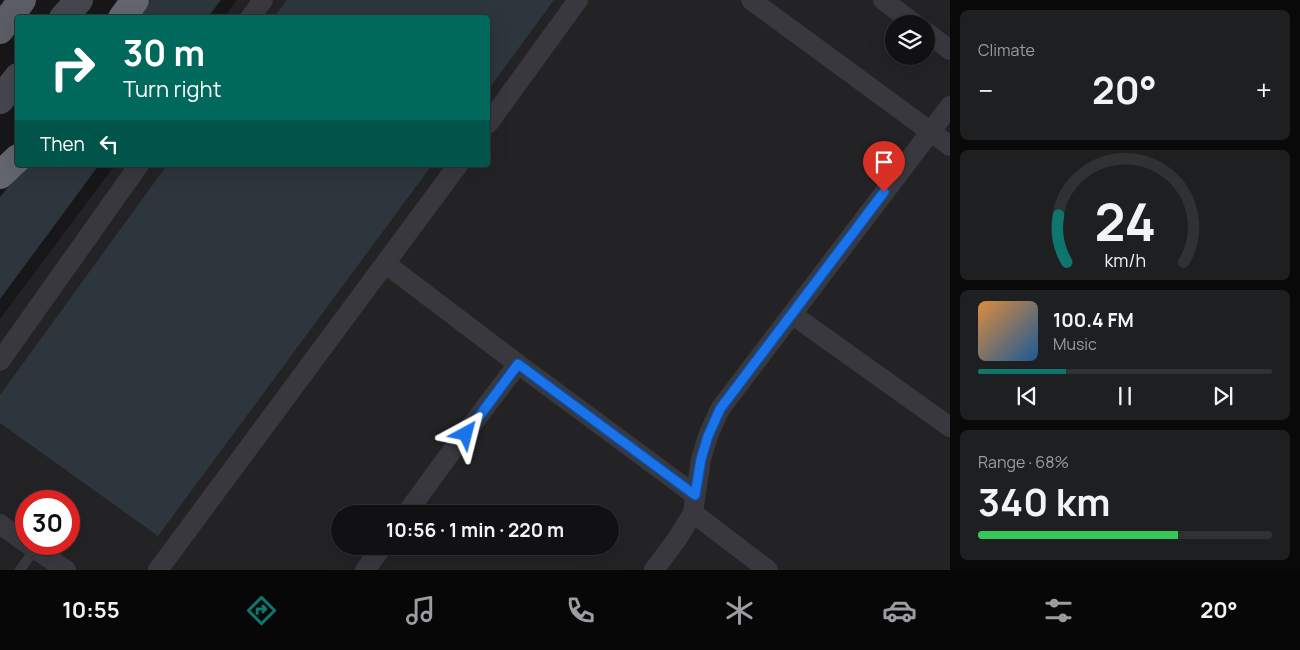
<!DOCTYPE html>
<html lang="en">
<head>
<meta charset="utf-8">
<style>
	:root { --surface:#111113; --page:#1e1f21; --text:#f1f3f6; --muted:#9c9da0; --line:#303133; --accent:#0f766e }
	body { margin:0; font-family:Manrope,sans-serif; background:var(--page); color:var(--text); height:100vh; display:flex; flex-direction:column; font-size:19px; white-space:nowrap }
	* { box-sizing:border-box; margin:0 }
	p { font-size:16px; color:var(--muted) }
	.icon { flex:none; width:28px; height:28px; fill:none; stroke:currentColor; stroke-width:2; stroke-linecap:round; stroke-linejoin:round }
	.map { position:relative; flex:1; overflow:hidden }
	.sheet { display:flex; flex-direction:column; gap:10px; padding:10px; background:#09090a; width:350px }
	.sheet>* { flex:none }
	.guide { position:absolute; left:15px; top:15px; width:475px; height:152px; border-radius:5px; box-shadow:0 5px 20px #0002,0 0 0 1px var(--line); background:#00695c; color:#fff; overflow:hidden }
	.buttons { position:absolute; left:885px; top:15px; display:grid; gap:10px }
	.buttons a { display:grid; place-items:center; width:50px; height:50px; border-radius:50%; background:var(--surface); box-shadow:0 5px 20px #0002,0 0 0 1px var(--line); font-size:25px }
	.speed { position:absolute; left:15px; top:490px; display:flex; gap:10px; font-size:25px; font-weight:700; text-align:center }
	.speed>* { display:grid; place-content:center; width:65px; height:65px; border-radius:50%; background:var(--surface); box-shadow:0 5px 20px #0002,0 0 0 1px var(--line); line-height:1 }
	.speed .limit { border:8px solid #d22; background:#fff; color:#111 }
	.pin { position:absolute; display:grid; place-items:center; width:42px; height:42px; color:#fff; margin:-51px -21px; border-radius:50% 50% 50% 0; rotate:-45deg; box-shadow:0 0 5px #0007 }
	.pin .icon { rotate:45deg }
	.me { position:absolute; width:55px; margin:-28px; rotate:38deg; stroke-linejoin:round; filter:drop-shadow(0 0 4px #0008) }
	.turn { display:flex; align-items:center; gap:18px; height:105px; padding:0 25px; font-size:22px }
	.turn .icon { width:65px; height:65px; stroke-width:2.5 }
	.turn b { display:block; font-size:35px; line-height:42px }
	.then { display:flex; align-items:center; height:48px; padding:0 25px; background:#0003; gap:10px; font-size:19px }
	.big { font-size:38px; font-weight:700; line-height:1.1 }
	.sheet .card { flex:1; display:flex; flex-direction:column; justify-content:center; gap:8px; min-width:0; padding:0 18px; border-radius:8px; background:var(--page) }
	.sheet .dial { align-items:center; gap:0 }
	.dial svg { height:130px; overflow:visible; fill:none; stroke:var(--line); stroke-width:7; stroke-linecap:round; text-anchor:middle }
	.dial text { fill:var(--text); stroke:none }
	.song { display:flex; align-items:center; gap:15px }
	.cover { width:60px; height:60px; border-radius:8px; background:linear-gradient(135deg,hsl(30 70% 55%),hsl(210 70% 35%)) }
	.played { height:5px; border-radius:2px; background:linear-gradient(90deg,var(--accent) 30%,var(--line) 30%) }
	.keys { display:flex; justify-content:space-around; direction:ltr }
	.heat { display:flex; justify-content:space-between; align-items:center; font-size:28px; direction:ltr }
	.charge { height:8px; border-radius:4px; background:linear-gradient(90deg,#34c759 68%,var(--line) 0) }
	.trip { position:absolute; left:331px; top:505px; width:288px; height:50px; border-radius:25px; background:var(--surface); box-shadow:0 5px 20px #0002,0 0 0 1px var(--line); font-weight:700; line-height:50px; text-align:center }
	.tab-bar { display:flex; height:80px; justify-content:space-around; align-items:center; background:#070708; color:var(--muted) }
	.tab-bar .icon { width:35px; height:35px }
	.tab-bar .on { color:var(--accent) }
	.tab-bar b { font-size:22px; color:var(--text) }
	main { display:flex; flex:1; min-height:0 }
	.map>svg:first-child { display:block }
</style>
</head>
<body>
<main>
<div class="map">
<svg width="950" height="570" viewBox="0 0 950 570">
	<rect width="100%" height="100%" fill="#171719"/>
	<!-- built -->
	<path fill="#232326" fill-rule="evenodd" d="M237,0H950V570H0V319L115,165H488V18L224,17ZM894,24H926V56H894ZM26,501H69V544H26ZM340,514H610V546H340Z"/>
	<!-- water -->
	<path fill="#2d353d" d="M150,0H221L208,17L137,18Z
		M287,0H554L488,90V18L274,17Z
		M26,165H99L0,299V197Z
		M167,165H432L158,536L0,423V395Z"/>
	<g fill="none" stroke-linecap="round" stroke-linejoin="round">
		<!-- service -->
		<path stroke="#38383e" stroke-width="10" d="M20,570L35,549"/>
		<!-- minor -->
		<path stroke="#38383e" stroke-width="20" d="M751,0L950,146
			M883,0L915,24
			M250,18L263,0
			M926,32L950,50
			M488,124L578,0
			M386,264L518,364L446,459L406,514
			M793,315L950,427
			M0,361L139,165
			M518,364L695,495
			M693,513L768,570
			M0,524L26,543
			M28,544L66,570
			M158,570L458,165
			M365,570L383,546
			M654,570L677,539L693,513L701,459L708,436L720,409L950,106"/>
		<!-- secondary -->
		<path stroke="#46474e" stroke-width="28" d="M63,18L79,0
			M0,100L18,77"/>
		<!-- trunk -->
		<path stroke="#5c5e66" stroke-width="28" d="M0,30L22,0"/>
		<!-- motorway -->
		<path stroke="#64666f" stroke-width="28" d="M122,18L135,0
			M0,175L18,158"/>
	</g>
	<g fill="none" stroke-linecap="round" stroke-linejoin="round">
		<defs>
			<path id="route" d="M466,434L518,364L695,495L701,459L708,436L720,409L884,192"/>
		</defs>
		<!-- route casing -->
		<use href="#route" stroke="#114b97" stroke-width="12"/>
		<!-- route -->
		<use href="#route" stroke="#1a73e8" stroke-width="9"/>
	</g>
</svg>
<div class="buttons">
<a><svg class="icon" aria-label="layers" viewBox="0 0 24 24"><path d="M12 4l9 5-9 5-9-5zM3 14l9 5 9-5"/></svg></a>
</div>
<div class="speed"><div class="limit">30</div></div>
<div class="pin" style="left:884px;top:192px;background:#d93025"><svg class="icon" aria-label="arrive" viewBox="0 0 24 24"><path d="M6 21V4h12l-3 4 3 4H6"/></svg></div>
<svg class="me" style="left:466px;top:434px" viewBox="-20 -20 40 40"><path d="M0-17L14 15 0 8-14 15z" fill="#1a73e8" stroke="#fff" stroke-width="4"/></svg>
<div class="trip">10:56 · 1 min · 220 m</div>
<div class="guide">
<div class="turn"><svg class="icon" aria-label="right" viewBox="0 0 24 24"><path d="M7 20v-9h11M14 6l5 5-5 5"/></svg><div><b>30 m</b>Turn right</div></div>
<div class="then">Then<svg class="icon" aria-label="left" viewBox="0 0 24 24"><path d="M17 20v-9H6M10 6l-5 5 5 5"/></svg></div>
</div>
</div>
<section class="sheet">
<div class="card"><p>Climate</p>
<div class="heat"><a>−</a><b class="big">20°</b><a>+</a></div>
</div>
<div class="card dial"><svg viewBox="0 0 100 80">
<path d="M14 69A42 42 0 1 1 86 69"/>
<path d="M14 69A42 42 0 0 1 9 40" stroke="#0f766e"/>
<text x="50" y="56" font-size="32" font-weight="700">24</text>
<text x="50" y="72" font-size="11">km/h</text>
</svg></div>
<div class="card">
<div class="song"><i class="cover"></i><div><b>100.4 FM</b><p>Music</p></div></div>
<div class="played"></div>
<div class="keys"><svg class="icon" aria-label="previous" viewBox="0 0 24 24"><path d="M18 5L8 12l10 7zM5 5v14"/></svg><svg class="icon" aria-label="pause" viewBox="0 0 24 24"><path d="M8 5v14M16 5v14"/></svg><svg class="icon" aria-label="next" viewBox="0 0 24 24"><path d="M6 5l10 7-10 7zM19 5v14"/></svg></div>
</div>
<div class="card"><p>Range · 68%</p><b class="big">340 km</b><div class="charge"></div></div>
</section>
</main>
<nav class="tab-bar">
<b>10:55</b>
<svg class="icon on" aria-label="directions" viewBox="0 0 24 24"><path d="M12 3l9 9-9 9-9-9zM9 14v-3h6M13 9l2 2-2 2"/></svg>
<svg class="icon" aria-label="music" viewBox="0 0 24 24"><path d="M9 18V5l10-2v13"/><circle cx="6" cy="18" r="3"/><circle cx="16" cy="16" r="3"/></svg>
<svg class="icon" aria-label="phone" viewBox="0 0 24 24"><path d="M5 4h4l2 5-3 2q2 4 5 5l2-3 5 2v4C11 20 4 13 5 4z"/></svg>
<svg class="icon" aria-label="climate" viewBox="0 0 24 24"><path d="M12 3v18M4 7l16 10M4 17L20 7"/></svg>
<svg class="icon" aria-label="car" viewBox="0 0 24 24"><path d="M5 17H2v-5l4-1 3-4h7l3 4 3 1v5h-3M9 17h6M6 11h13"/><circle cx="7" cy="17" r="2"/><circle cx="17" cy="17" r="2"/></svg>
<svg class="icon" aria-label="filters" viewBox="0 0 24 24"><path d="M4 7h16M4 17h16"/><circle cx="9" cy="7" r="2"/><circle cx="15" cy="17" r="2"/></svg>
<b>20°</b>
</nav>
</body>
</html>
